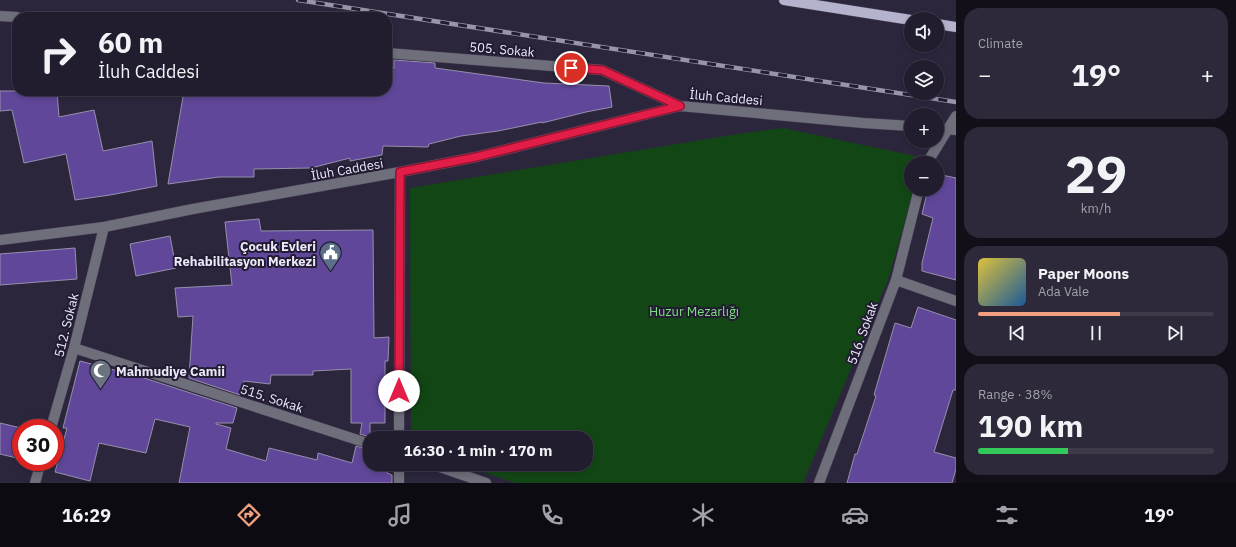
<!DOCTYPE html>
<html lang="en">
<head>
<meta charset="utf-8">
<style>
	:root { --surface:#211c2e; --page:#2d293a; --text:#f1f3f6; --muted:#a2a1aa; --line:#3e3a4a; --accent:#f3a081 }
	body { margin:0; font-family:"IBM Plex Sans",sans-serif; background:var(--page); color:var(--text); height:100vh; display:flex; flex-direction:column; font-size:15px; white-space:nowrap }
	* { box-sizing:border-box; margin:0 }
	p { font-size:13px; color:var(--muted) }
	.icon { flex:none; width:22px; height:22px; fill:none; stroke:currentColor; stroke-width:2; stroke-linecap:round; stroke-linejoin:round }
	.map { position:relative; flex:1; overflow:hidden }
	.side { display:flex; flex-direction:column; gap:8px; padding:8px; background:#120f19; width:280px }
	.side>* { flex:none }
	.guide { position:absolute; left:12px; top:12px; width:380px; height:84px; border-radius:16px; box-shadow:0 2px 6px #0003,0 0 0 1px var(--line); background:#211c2e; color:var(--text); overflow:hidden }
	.buttons { position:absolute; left:904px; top:12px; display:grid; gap:8px }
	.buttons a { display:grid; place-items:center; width:40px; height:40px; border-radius:50%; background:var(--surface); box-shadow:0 2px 6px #0003,0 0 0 1px var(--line); font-size:20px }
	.speed { position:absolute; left:12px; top:419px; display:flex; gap:8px; font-size:20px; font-weight:700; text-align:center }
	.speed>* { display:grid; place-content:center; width:52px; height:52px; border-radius:50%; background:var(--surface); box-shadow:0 2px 6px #0003,0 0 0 1px var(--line); line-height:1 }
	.speed .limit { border:6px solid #d22; background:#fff; color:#111 }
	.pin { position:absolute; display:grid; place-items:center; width:34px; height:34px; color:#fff; margin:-17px; border:2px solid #fff; border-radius:50%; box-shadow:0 1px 4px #0007 }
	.me { position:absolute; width:44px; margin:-22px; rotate:0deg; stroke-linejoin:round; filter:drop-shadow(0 0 3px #0008) }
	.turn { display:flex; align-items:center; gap:14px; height:84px; padding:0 20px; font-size:18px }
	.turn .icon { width:52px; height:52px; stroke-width:2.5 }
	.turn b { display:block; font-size:28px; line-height:34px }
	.big { font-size:30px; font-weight:700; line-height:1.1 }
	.side .widget { flex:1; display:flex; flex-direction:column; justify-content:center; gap:6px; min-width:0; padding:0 14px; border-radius:16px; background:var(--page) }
	.side .dial { align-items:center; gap:0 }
	.dial b { font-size:52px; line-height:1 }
	.song { display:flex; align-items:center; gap:12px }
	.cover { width:48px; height:48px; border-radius:6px; background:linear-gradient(135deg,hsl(50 70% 55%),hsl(210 70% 35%)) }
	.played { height:4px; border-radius:2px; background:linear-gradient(90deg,var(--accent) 60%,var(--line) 60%) }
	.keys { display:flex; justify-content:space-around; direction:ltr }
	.heat { display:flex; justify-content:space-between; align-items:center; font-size:22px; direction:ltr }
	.charge { height:6px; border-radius:3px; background:linear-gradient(90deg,#34c759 38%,var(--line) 0) }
	.trip { position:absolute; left:363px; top:431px; width:230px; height:40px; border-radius:16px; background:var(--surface); box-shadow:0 2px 6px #0003,0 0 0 1px var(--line); font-weight:700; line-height:40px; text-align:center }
	.menu { display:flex; height:64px; justify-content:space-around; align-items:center; background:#0d0b12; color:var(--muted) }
	.menu .icon { width:28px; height:28px }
	.menu .on { color:var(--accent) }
	.menu b { font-size:18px; color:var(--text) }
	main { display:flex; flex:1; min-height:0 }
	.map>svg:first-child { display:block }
</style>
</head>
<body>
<main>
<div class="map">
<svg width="956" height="483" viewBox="0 0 956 483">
	<rect width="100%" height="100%" fill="#2c263d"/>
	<!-- green -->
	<path fill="#124715" d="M783,128L924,158L922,163H911V189H914L889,277L803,483H516L459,464H586V438H411L410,188L738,134Z"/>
	<!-- building -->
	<path fill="#604799" stroke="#968fac" d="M394,60L435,63V68L544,83L609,86L612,107L586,112L542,123V122L498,131L461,136L429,144L428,147L383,146L382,155L350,161V158L311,168L254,169V177H219L168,184L184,91H387V67L394,68Z
		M0,91H57L59,117L94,110L103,151L152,141L157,186L110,195L75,200L66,154L24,163L12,110L0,111Z
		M937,174L956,178V280L922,271V263L933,218L922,214L928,189H937Z
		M259,219L261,231L373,230L374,338L389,337L388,361H385V423H370V437L360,434L362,423H351V369L313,371V375H271L270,384L244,381L240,395L189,378L193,316L178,317L175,288L232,285L225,222Z
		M170,236L176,268L136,276L130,244Z
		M75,248L77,279L0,285V254Z
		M918,307L956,320V390H953L934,452L956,458V469L952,483H847L855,454H857L876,396L874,395L895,323L911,328Z
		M80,361L141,377L237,408L233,423H216V424L231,428L226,449L266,461L269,448L317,460L318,453L352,463L356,446L370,450V464H389L387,473L392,475V483H179L190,427L155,419L146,453L99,443L90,481L55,472L67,428H63Z
		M0,423L21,428V459L0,454Z"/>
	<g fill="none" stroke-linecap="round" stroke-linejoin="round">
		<defs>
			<path id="minor" d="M0,16L17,17
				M387,53L602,70L680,106
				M937,128L956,130
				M927,163L956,116
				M0,240L104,227L193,209L400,172L476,157L680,106L863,123L911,126
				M896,280L956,301
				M74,348L370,444
				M51,428L74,348L104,227
				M399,438L400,172
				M399,464V483
				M431,464L486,483
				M35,483L41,462
				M819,483L896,280L919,189"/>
			<path id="major" d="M784,0L911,20
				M937,24L956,27"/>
		</defs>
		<!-- minor casing -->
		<use href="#minor" stroke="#474157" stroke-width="11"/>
		<!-- major casing -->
		<use href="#major" stroke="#474157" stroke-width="11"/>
		<!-- minor -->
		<use href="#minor" stroke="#6f6e7b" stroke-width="10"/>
		<!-- major -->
		<use href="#major" stroke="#b4b2cc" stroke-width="10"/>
		<defs>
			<path id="rail" d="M298,0L956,102"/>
		</defs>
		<!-- rail casing -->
		<use href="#rail" stroke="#9995a8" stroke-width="4.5"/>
		<!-- rail -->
		<use href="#rail" stroke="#221c33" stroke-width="3" stroke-dasharray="9" stroke-linecap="butt"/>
	</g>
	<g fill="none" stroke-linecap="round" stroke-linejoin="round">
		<defs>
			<path id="route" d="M399,391L400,172L476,157L680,106L602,70L571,68"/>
		</defs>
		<!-- route casing -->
		<use href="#route" stroke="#92132f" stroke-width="10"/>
		<!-- route -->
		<use href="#route" stroke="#e11d48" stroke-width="7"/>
	</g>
	<!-- icons -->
	<defs>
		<symbol id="civic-pin" viewBox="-11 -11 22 30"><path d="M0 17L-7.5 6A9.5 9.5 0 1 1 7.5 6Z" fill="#5c6f8a" stroke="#221c33"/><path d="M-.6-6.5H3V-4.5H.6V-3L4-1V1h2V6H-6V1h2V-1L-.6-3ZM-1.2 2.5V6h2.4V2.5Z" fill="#fff"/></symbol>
		<symbol id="mosque-pin" viewBox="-11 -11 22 30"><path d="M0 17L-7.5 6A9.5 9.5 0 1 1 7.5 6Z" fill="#6b7280" stroke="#221c33"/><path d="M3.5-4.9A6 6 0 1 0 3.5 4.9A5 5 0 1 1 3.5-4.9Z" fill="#fff"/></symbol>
	</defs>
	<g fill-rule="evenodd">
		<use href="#civic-pin" x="318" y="240" width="25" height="34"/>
		<use href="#mosque-pin" x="88" y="358" width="25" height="34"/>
	</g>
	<g text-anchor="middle" stroke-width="4" stroke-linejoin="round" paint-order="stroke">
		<!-- street labels -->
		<g font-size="13" fill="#ece9f9" stroke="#221c33">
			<text transform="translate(502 49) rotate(5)" y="5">505. Sokak</text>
			<text transform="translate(726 97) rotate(5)" y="5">İluh Caddesi</text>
			<text transform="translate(347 169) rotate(-10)" y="5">İluh Caddesi</text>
			<text transform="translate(66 325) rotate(-76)" y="5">512. Sokak</text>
			<text transform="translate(862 333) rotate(-70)" y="5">516. Sokak</text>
			<text transform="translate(272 398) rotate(18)" y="5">515. Sokak</text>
		</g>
		<!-- poi labels -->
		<g font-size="13" font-weight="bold" fill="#ece9f9" stroke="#221c33" text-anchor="end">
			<text x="316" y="251">Çocuk Evleri<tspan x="316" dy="15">Rehabilitasyon Merkezi</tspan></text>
			<text x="116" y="376" text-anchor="start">Mahmudiye Camii</text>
		</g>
		<!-- park labels -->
		<g font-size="13" fill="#7ede7f" stroke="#221c33">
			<text x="694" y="316">Huzur Mezarlığı</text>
		</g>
	</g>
</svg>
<div class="buttons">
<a><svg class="icon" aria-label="sound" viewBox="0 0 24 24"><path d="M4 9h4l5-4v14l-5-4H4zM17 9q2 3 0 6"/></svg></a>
<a><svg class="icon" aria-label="layers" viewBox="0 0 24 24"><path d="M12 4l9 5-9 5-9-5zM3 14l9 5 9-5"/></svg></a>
<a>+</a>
<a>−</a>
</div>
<div class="speed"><div class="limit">30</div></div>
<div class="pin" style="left:571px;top:68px;background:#d93025"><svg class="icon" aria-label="arrive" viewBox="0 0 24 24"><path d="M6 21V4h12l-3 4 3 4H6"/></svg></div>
<svg class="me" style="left:399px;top:391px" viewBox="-20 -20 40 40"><circle r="19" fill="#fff"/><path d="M0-13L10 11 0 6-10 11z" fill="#e11d48"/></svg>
<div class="trip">16:30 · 1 min · 170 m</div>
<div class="guide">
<div class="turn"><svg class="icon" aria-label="right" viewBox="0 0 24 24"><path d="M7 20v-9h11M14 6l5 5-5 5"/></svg><div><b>60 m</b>İluh Caddesi</div></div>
</div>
</div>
<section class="side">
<div class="widget"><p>Climate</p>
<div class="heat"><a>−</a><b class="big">19°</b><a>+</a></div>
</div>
<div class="widget dial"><b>29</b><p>km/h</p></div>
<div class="widget">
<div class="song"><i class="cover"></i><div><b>Paper Moons</b><p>Ada Vale</p></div></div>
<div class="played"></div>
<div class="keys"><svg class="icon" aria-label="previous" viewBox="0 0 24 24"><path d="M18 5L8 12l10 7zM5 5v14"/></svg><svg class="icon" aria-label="pause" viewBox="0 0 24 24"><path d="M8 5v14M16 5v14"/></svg><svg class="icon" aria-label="next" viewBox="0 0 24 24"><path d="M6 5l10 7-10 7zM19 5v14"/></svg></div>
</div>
<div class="widget"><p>Range · 38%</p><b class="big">190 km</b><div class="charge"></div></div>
</section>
</main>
<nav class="menu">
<b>16:29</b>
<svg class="icon on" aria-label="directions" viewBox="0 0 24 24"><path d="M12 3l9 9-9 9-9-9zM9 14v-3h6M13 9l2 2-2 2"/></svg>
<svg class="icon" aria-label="music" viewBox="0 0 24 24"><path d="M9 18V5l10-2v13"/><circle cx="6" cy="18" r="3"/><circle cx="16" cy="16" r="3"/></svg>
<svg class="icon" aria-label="phone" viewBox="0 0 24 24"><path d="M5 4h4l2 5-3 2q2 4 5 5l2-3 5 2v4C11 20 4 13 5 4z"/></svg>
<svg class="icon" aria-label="climate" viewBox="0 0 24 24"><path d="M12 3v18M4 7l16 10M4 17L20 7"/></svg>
<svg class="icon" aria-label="car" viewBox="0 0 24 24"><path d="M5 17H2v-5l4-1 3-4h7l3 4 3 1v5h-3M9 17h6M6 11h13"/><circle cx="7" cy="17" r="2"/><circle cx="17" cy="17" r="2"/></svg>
<svg class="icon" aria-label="filters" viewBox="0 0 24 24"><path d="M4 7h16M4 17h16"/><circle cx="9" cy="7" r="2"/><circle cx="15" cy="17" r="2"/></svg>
<b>19°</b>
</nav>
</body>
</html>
